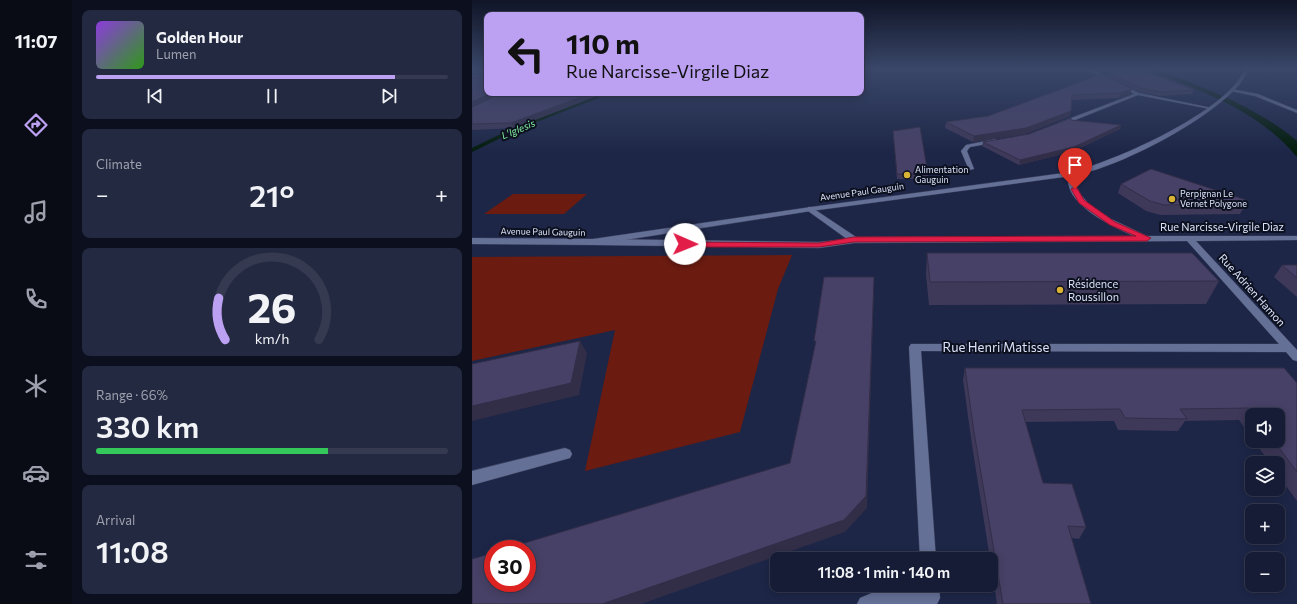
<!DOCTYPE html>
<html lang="en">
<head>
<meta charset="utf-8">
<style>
	:root { --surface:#161c35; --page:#232941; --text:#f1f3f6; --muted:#9ea1ad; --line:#353a50; --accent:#bca0f2 }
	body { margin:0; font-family:Commissioner,sans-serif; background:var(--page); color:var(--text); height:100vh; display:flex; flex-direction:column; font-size:15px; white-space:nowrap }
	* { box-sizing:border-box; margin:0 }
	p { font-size:13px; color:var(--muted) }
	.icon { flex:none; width:22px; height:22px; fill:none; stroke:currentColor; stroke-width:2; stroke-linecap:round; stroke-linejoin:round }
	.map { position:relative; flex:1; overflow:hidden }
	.sheet { display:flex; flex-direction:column; gap:10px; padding:10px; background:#0c0f1d; width:400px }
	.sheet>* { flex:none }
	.guide { position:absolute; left:12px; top:12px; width:380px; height:84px; border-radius:8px; box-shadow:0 2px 10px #0003,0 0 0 1px var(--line); background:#bca0f2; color:#111; overflow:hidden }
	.controls { position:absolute; left:773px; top:408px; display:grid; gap:8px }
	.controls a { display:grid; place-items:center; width:40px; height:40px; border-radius:8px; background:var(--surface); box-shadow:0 2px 10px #0003,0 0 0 1px var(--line); font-size:20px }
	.speed { position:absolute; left:12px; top:540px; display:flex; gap:8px; font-size:20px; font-weight:700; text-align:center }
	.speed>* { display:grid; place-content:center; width:52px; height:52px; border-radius:50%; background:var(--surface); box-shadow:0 2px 10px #0003,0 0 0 1px var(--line); line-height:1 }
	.speed .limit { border:6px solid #d22; background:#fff; color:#111 }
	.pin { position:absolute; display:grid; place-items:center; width:34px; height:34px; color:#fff; margin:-41px -17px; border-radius:50% 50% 50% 0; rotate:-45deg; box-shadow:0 0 4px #0007 }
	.pin .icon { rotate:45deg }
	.me { position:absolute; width:44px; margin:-22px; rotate:91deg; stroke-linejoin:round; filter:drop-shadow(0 0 3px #0008) }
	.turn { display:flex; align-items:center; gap:14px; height:84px; padding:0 16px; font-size:18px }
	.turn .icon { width:52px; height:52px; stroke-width:2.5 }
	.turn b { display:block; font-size:28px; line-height:34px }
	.big { font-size:30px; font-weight:600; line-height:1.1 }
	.sheet .card { flex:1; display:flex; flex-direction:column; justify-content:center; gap:6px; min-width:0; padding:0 14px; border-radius:8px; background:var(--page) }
	.sheet .dial { align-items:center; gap:0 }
	.dial svg { height:104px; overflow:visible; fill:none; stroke:var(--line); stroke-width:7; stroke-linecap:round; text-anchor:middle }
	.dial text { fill:var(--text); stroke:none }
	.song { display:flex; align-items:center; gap:12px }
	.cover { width:48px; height:48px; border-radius:6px; background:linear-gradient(135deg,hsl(270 70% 55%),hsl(110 70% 35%)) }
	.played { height:4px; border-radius:2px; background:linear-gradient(90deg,var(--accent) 85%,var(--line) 85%) }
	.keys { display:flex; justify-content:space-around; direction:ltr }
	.heat { display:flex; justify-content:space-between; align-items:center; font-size:22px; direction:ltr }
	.charge { height:6px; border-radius:3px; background:linear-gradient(90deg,#34c759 66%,var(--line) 0) }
	.trip { position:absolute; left:298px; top:552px; width:228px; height:40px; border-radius:8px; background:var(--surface); box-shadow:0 2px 10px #0003,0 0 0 1px var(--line); font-weight:600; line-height:40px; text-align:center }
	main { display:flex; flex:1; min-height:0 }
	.tab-bar { display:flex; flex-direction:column; width:72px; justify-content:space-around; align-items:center; background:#090b15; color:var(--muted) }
	.tab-bar .icon { width:28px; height:28px }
	.tab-bar .active { color:var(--accent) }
	.tab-bar b { font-size:18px; color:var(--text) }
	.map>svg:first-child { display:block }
</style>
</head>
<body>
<main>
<nav class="tab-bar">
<b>11:07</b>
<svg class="icon active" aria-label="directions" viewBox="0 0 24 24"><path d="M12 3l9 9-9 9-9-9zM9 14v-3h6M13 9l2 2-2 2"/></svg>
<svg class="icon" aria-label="music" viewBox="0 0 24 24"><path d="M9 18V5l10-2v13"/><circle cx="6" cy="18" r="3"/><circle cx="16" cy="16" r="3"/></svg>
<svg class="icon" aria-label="phone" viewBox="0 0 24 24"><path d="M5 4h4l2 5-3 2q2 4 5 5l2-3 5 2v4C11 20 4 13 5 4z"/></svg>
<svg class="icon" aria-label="climate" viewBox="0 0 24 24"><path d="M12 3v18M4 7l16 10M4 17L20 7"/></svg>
<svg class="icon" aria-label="car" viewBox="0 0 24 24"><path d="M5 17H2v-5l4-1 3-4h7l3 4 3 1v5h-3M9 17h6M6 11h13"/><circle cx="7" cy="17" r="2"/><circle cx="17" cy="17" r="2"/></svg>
<svg class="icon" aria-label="filters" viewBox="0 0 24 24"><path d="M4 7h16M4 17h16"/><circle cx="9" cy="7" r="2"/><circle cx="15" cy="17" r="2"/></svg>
</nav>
<section class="sheet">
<div class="card">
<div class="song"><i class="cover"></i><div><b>Golden Hour</b><p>Lumen</p></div></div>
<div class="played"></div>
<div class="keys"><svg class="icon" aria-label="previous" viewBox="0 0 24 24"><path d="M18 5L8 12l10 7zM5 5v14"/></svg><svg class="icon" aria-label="pause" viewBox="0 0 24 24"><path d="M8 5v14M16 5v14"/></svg><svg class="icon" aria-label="next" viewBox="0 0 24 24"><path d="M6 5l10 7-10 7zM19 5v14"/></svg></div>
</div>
<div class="card"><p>Climate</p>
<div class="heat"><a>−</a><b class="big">21°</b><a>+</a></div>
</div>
<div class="card dial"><svg viewBox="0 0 100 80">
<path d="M14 69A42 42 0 1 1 86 69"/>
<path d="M14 69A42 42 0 0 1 9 37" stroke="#bca0f2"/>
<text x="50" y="56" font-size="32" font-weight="700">26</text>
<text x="50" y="72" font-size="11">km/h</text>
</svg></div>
<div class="card"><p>Range · 66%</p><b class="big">330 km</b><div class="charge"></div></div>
<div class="card"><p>Arrival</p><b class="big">11:08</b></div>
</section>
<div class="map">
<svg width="825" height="604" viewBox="0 0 825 604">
	<rect width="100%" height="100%" fill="#1d2647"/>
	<!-- green -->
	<path fill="#6b1b10" d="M41,194H115L92,214H12Z
		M320,255L306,289L268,432L113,471L143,330L0,361V257Z"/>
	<!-- water -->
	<path fill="#031c0b" d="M673,69H683C733,88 783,106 825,141V157C786,110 728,90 673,69Z"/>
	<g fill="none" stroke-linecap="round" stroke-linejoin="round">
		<!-- stream -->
		<path fill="#031c0b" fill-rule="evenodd" d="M133,93H139L47,129L0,152V148L43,127Z"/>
		<defs>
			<path id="minor" d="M402,69H615L623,71L667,93L740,108L738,109L666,95L588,126L586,125V123L662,94L621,73L611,70Z
				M760,89L786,94L825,110V113L783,96L758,91Z
				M524,139L526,140V142L498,147L495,151L502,169L497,170L489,151L494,145Z
				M597,173L602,174L604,186L609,195L617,204L639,219L675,236H825V240L724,241L825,350V361L821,360L814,352L449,351L464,559H448L437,347L439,344H807L715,241L382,243L347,248L123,245L119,242L123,239L347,242L375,239L336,211V207H339L384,237L662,236C641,227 588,203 597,173Z
				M93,448L98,450L100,454L98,458L0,485V471Z
				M449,585H467L468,598L465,604H385L388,598L402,592L449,590Z"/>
			<path id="tertiary" d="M773,69H777C774,74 771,80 767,85C738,118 668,155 626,169C617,172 608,174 599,176L339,211L121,245L0,244V238L121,239L339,207L599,172C644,161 737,118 765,82C768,78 771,73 773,69Z"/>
		</defs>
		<!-- minor casing -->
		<use href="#minor" stroke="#3b405d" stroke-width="1"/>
		<!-- tertiary casing -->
		<use href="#tertiary" stroke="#3b405d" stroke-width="1"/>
		<!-- minor -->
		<use href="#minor" fill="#657097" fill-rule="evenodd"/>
		<!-- tertiary -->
		<use href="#tertiary" fill="#657097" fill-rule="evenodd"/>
	</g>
	<!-- wall -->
	<path fill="#3e3859" d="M0,69H15V93H132L42,128L0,130V78H14H0Z
		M813,69H825V71Z
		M637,73L722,90L720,94L688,96L667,92L636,76Z
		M630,74L658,94L647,98L599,100L598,116L553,134L501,142L473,128L474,122L516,116Z
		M599,120L649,125L648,129L600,152L547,165L510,146L511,142L557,134Z
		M421,131L456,174V179H425Z
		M649,184L774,204L768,214L688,215L674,211L646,193Z
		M455,253L747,281L734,304L457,305L454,275Z
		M810,265H825V297L802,277Z
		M493,368L825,383V501L806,475V463H798L782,441H806V415H780V438L767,420L713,421L706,431L646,430L642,421L553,422L571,483L614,527L607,539L599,538L619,604H525L519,564V559H518L500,445L491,380Z"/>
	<!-- shaded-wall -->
	<path fill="#322e48" d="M660,89L658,94L647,98L649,93Z
		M19,93H31L0,108V102Z
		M119,93H132L42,128L39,123Z
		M599,111L598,116L553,134L501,142L502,136Z
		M649,125L648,129L600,152L547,165L548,160Z
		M402,277V289L395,508L373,532L169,604H130L372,520Z
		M108,341L115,353L107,395L0,421V406Z"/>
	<!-- building -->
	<path fill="#484167" stroke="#322e48" d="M0,69H15V93H19L0,102V78H13L14,77L13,73L0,74Z
		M648,69H668L722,90L689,92L669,88L637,73Z
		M630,74L660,89L649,93L600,95L599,111L554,128L502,136L474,122L516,116Z
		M30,93H119L39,123L0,124V107Z
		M599,118V120L649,125L602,147L548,160L511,142L557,134Z
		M448,127L456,174H425L421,131Z
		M679,169L774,200V204L692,205L678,201L649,184Z
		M455,253H720L747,281L458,282Z
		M810,265H825V278Z
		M352,277H402L394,496L372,520L130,604H0V559L21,553V583H55V549H33L318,463L344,341H342Z
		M108,341L99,383L0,406V364Z
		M493,368H812L825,383V472L802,441H806V415H782L777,408L708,409L715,419L653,418L648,409L550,410L571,483L600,484L614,527L596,526L619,604H531L502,432Z"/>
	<!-- sky -->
	<linearGradient id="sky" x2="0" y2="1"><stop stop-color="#101527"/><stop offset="0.45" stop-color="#3a4769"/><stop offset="1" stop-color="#3a4769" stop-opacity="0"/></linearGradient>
	<rect width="825" height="153" fill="url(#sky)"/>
	<!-- route -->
	<path fill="#e11d48" stroke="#92132f" d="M603,187L605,188L612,200L643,222L679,238L675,241L382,242L347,247H213L209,244L213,242L347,243L382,237L664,236L638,225L607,203L599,189Z"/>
	<!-- markers -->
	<g fill="#dab334" stroke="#0c101f" stroke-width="1.5">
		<circle cx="435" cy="175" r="4"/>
		<circle cx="700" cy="199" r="4"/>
		<circle cx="588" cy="290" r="4"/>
	</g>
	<g text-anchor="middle" stroke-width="4" stroke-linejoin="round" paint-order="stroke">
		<!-- far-poi labels -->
		<g font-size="9" fill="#dbe2f9" stroke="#0c101f" text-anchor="start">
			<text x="443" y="173">Alimentation<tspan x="443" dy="10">Gauguin</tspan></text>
			<text x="708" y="197">Perpignan Le<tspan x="708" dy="10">Vernet Polygone</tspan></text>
		</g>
		<!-- far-street labels -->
		<g font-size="9" fill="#dbe2f9" stroke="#0c101f">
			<text transform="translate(390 192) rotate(-8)" y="3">Avenue Paul Gauguin</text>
			<text transform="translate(71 232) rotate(1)" y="3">Avenue Paul Gauguin</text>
		</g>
		<!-- far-water labels -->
		<g font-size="10" font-style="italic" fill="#81ee9f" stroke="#0c101f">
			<text transform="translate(46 129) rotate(-23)" y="4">L'Iglesis</text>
		</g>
		<!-- street labels -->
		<g font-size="11" fill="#dbe2f9" stroke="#0c101f">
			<text x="750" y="231">Rue Narcisse-Virgile Diaz</text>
			<text transform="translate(780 290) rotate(48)" y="4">Rue Adrien Hamon</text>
		</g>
		<!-- poi labels -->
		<g font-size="11" fill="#dbe2f9" stroke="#0c101f" text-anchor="start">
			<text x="596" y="288">Résidence<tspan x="596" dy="13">Roussillon</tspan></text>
		</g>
		<!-- near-street labels -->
		<g font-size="13" fill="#dbe2f9" stroke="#0c101f">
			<text x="524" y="352">Rue Henri Matisse</text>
		</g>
	</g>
</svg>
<div class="controls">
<a><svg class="icon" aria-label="sound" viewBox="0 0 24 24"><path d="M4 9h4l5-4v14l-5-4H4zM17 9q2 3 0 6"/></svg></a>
<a><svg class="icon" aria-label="layers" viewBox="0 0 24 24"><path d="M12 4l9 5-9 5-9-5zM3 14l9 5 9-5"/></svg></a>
<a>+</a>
<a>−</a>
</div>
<div class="speed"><div class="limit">30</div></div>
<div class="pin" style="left:603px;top:189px;background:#d93025"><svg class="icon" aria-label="arrive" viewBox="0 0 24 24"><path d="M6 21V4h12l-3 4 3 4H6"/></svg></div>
<svg class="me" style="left:213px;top:244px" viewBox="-20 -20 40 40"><circle r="19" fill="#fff"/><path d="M0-13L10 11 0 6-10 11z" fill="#e11d48"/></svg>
<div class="trip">11:08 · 1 min · 140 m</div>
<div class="guide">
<div class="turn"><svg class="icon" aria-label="left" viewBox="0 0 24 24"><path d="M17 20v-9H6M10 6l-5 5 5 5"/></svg><div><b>110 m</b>Rue Narcisse-Virgile Diaz</div></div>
</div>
</div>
</main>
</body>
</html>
